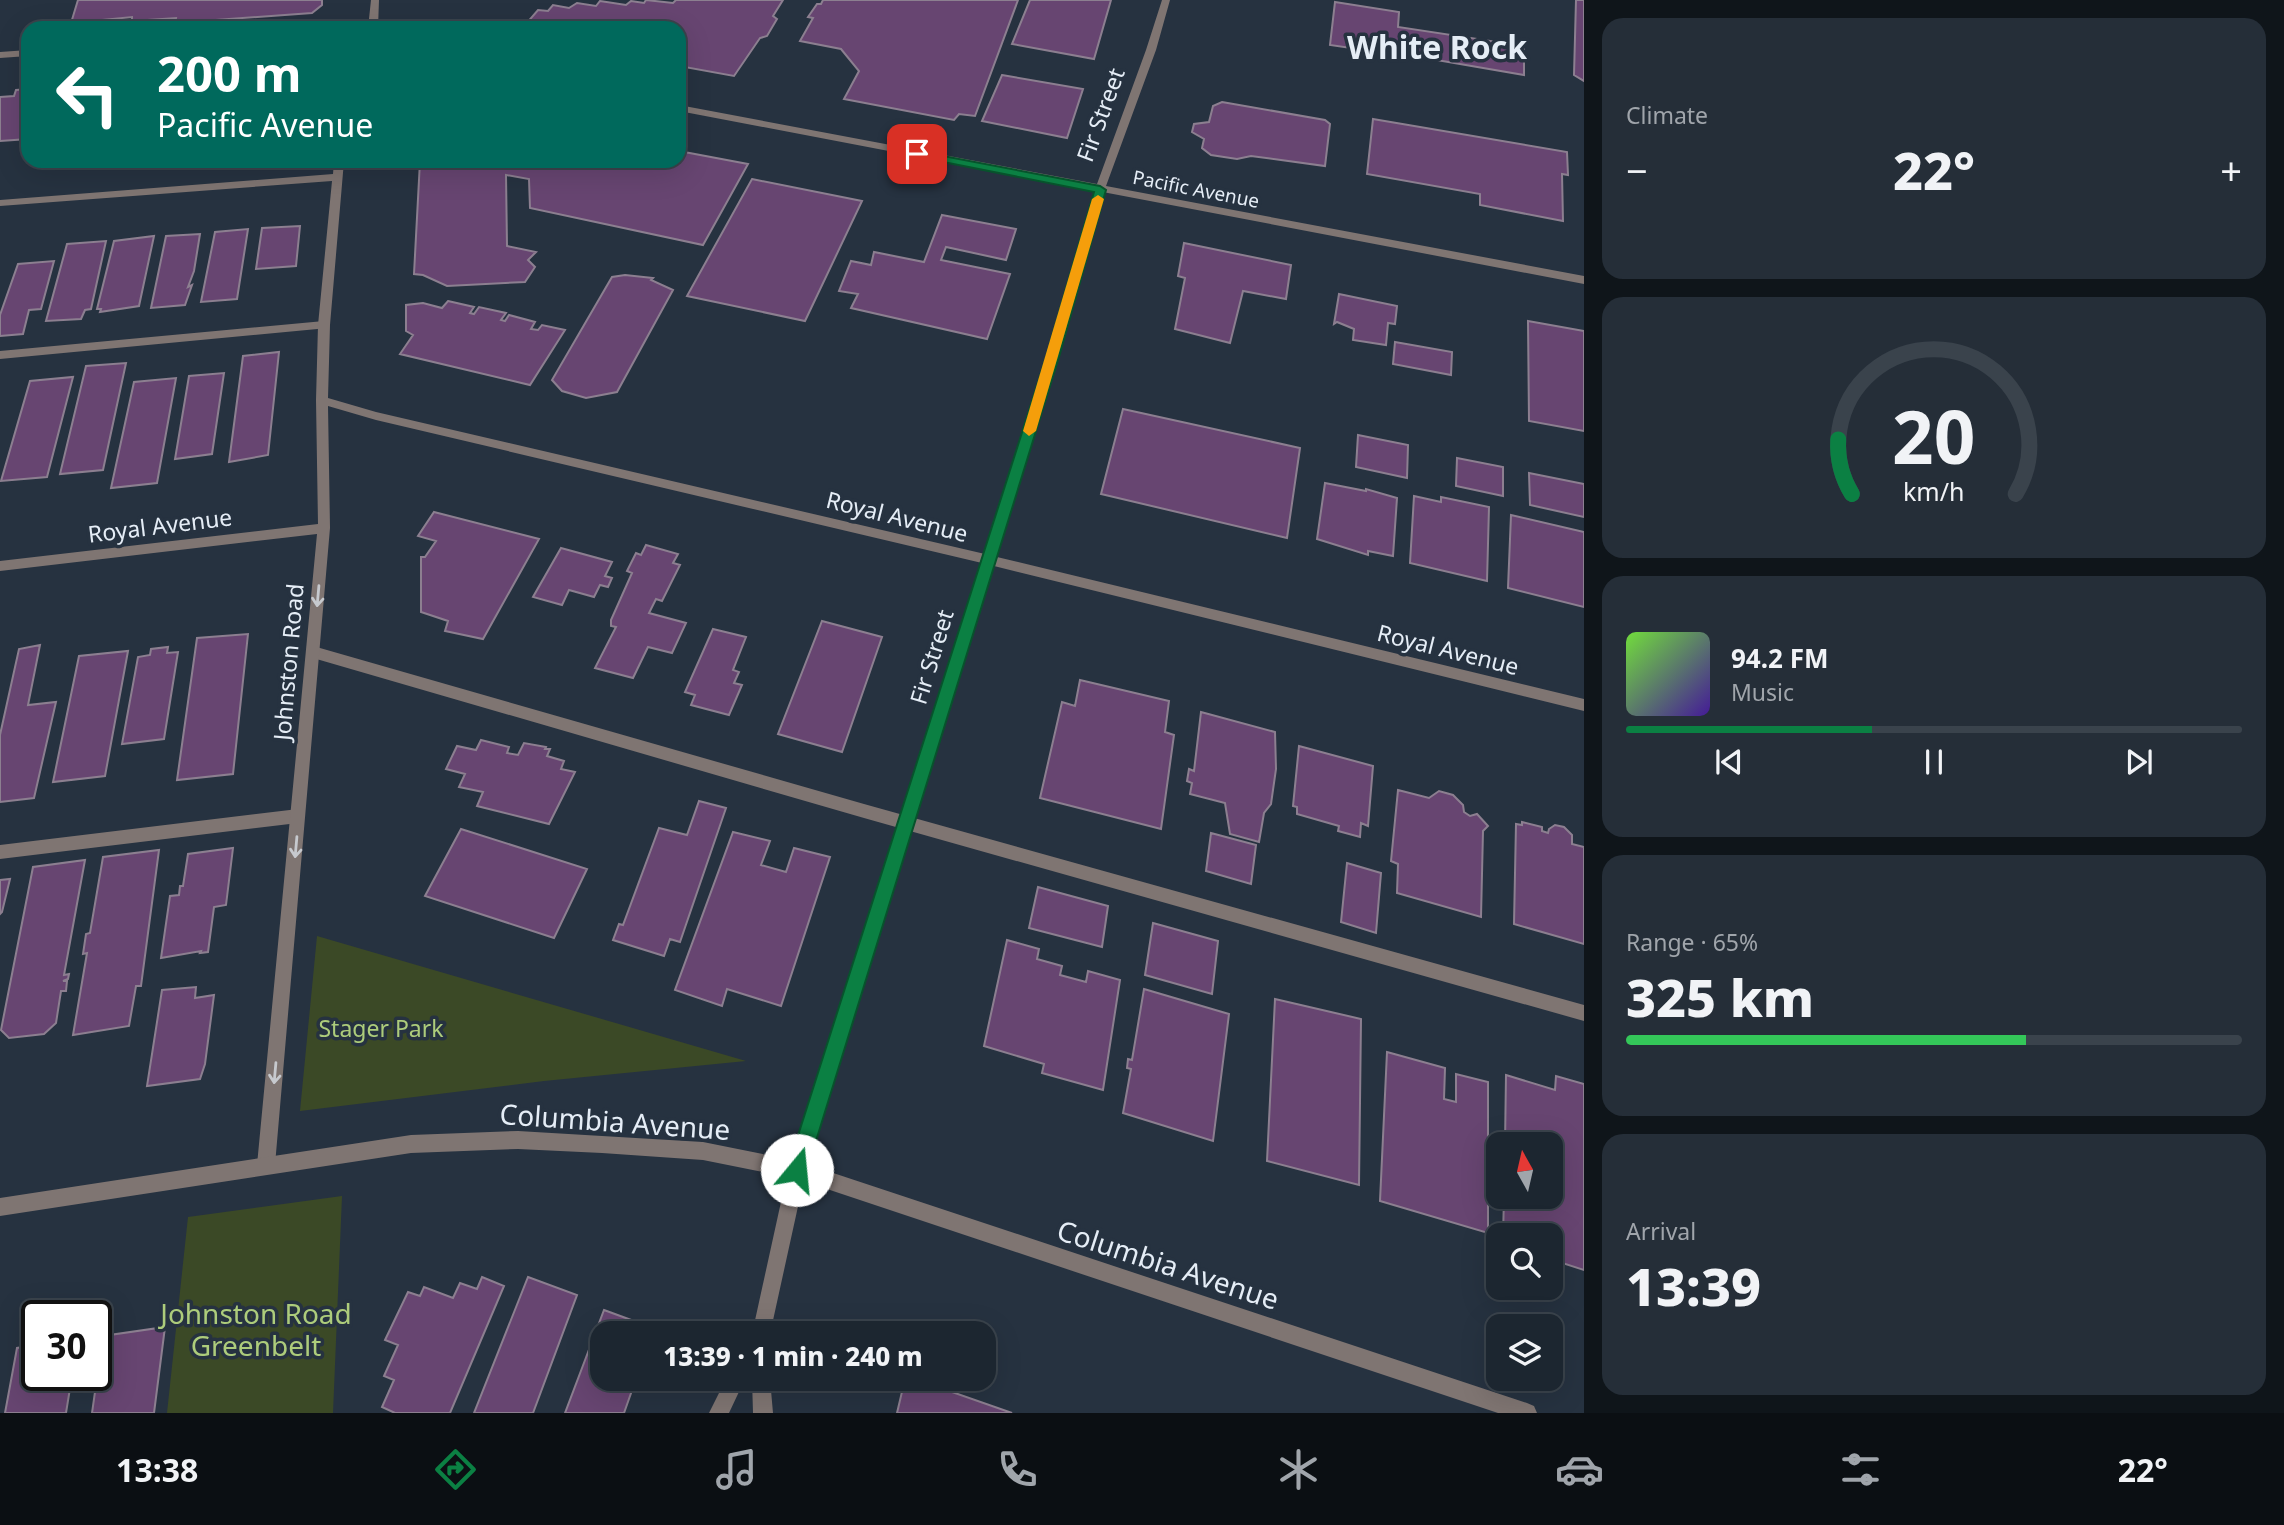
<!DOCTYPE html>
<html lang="en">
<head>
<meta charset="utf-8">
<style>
	:root { --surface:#1c2630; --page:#252e38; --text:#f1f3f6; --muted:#a0a5ab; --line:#3a434c; --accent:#0b8043 }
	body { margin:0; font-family:"Noto Sans",sans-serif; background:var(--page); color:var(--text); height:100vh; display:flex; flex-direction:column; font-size:26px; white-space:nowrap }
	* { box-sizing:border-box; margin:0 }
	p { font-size:23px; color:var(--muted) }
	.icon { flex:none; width:38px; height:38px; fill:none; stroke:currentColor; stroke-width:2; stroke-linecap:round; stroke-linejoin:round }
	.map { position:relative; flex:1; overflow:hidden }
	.panel { display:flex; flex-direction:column; gap:18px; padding:18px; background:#0f151a; width:700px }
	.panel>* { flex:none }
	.guide { position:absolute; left:21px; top:21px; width:665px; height:147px; border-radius:21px; box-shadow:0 7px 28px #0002,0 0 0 2px var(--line); background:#00695c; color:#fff; overflow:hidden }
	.needle { width:46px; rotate:352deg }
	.controls { position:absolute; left:1486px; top:1132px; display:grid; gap:14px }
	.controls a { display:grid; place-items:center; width:77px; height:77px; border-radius:14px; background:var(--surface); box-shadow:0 7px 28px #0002,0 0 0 2px var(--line); font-size:35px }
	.speed { position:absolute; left:21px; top:1300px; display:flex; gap:14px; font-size:35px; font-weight:700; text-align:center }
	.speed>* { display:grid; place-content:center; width:91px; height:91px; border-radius:50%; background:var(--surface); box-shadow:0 7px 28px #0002,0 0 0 2px var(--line); line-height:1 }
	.speed .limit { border:4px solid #111; border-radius:10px; background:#fff; color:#111 }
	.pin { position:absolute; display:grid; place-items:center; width:60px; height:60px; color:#fff; margin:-30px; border-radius:14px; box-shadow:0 4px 10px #0006 }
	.me { position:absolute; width:77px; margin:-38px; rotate:17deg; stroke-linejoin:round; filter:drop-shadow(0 0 5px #0008) }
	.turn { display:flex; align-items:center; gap:24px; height:147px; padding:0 21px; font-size:32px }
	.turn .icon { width:91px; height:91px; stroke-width:2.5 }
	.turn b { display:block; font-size:49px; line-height:60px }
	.big { font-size:52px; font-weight:800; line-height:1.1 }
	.panel .card { flex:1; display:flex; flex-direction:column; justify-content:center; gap:10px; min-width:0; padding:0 24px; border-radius:21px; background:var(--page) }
	.panel .dial { align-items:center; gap:0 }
	.dial svg { height:182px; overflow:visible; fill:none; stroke:var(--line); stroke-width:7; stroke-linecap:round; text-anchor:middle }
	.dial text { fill:var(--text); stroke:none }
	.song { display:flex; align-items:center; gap:21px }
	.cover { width:84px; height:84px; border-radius:10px; background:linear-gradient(135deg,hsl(100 70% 55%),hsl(260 70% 35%)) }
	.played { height:7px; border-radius:4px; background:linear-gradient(90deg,var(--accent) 40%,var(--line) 40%) }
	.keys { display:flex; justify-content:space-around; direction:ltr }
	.heat { display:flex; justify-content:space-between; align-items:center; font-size:38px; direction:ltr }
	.charge { height:10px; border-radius:5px; background:linear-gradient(90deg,#34c759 65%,var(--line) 0) }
	.trip { position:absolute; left:590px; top:1321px; width:406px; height:70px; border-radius:21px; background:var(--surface); box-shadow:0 7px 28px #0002,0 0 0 2px var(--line); font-weight:800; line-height:70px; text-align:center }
	.tab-bar { display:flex; height:112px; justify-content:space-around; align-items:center; background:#0b0f13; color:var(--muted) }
	.tab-bar .icon { width:49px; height:49px }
	.tab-bar .active { color:var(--accent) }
	.tab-bar b { font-size:32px; color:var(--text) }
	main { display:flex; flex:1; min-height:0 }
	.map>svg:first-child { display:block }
</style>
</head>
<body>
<main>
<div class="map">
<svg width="1584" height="1413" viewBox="0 0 1584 1413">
	<rect width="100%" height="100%" fill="#263240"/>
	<!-- green -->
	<path fill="#3b4926" d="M317,936L746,1061L544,1081L300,1111Z
		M342,1196L333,1413H167L188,1217Z"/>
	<!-- building -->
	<path fill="#674571" stroke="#8c7f90" stroke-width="2" d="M78,0H322V5L312,13L175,23L176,18L132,21V17L71,23Z
		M646,0L673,3L676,0H783L773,16L777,19L767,36L760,38L734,76L679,66V28H532L525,25L538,10L548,11L553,5L569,8L577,3L596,6L600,1L626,5L631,1L644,3Z
		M823,0H1018L975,116L959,114L954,120L844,99L859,71L841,49L800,41L813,18L808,17L817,4H821Z
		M1030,0H1111L1094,59L1012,44Z
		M1576,0H1584V81L1574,75Z
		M1335,2L1399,12L1398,27L1524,46V75L1419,57L1420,53L1409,51L1399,49V55L1330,45Z
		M1002,75L1083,89L1067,138L982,121Z
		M28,89V139L0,141V97L14,96L16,90Z
		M1222,102L1325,120L1330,124L1325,166L1251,156L1237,159L1211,155L1202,148L1204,139L1192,132L1194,124L1209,122L1213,106Z
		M1373,119L1567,152L1568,175L1562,174L1563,221L1480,205V194L1367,174Z
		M679,151L748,164L703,245L530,208L529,179L506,175L507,246L536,252L528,260L535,267L525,282L447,286L423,275L414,274L420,161H679Z
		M752,179L862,201L805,321L687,296Z
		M942,215L1016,229L1006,260L946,247L941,260L1010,274L987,339L851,308L858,294L839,291L851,261L871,265L874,252L924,262Z
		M300,226L296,266L256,269L262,228Z
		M248,229L237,299L201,302L215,232Z
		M200,234L194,271L188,287L192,285L185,305L151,308L166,236Z
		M154,236L139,306L100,312L101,309H97L114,241Z
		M106,241L91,309L85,310L81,319L46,321L67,244Z
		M1184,243L1291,265L1286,299L1243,291L1230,343L1175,329L1185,278L1178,276Z
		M54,261L41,309L29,310L23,334L0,336V315L18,264Z
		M625,275L653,278L651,280L673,290L617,392L586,398L562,391L552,380L612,277Z
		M1339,294L1397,306L1395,324L1388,323L1386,345L1353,340L1354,329L1337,322L1334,324Z
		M448,301L474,307L470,313L474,314L479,307L506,313L501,320L505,321L509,315L535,322L531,329L538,330L542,325L565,330L530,385L400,354L413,335L406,331V305L423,303L442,308Z
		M1528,321L1584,331V431L1529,421Z
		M1395,342L1452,352L1451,375L1393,364Z
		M279,352L268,455L229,462L243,356Z
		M126,363L103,470L60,474L86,366Z
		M224,373L212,454L175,459L189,376Z
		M73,377L47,477L1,481L30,381Z
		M176,378L157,483L111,488L134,382Z
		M1123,409L1300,448L1287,538L1101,494Z
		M1358,435L1408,445L1407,478L1356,467Z
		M1457,458L1503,467V496L1456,486Z
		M1529,473L1584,484V517L1530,505Z
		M1325,483L1366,491V489L1397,498L1393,556L1368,551V555L1317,539Z
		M1414,496L1441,502V497L1489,507L1487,581L1410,563Z
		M434,512L539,539L483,639L445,631L448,621L421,612V557H425L436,541L418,536Z
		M1511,515L1584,532V607L1508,588Z
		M646,545L678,554L673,563L680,565L662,601L656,599L649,613L686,623L672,653L648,647L633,678L595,668L616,627L611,626V620L632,573L627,571L636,553L641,555Z
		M561,548L612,562L605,576L612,578L608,587L600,585L594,597L569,590L562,605L533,597Z
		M822,621L882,637L842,752L778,734Z
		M713,629L746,637L733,670L739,672L734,683L742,685L729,715L691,705L695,695L685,692Z
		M248,634L233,774L177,780L197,638Z
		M40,645L28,705L56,702L34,798L0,802V735L19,649Z
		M168,647L167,653L178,652L164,739L122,744L138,657L150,655L151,649Z
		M128,651L105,776L53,782L79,656Z
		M1080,680L1169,701L1165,732L1174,735L1161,829L1040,798L1062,702L1075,706Z
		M1201,712L1275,732L1276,769L1271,804L1264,813L1259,842L1230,834L1225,803L1190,794L1192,783L1187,781L1189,769L1194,771Z
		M481,740L509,747L507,753L518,755L524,743L546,747L545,749H550L547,756L564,761L561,769L575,772L549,824L477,806L483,792L459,787L465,774L446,769L457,746L476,750Z
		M1299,746L1373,766L1368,826L1361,823L1360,837L1338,831L1339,826L1297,814V807L1293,806Z
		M1398,790L1429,798L1439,791L1453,795L1463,805L1464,812L1470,816L1477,814L1488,826L1483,831L1481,917L1397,893L1398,864L1391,861Z
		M699,801L726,808L680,942L670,939L664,956L613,940L619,924L623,925L659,828L687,835Z
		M1522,822L1542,827V831L1548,833L1549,829L1555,825L1564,827L1572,835V844L1584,847V944L1514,924L1516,824L1522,825Z
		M461,829L587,869L554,938L425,896Z
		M733,832L770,841L761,865L786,872L794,848L830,857L781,1006L727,989L722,1006L675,990Z
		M1211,833L1256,845L1251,884L1206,871Z
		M233,848L226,905L214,907L208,952L200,953L201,951L161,958L170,896L179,895L180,886H183L188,854Z
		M159,850L141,986H136L129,1026L73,1035L87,953L83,954L86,934L90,933L103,857Z
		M85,860L64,975L69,974L68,979L63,981H67L66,991H61L56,1023L44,1034L9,1038L1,1030L33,867Z
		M1347,863L1381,873L1376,933L1341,922Z
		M10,879L2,912L0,914V880Z
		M1038,887L1108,906L1102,947L1029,928Z
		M1153,923L1218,941L1212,994L1145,975Z
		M1007,940L1039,949L1037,959L1062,966L1060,975L1086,982L1088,971L1120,980L1103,1090L1042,1073L1044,1064L984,1046Z
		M196,987L195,998L214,995L205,1064L200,1079L147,1086L162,990Z
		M1144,989L1229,1014L1213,1141L1123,1113L1131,1069L1127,1068L1128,1059L1132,1060Z
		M1275,999L1361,1019L1359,1185L1267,1161Z
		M1387,1052L1445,1068L1444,1099L1456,1102V1074L1488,1082V1233L1380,1201Z
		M1506,1075L1555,1090L1556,1076L1584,1084V1270L1550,1259V1236H1503L1504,1197H1550V1144H1505Z
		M482,1277L504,1286L450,1413H395L382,1407L394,1380L384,1376L398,1345L385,1340L408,1292L420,1296L424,1287L453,1298L460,1283L477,1289Z
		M528,1277L577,1295L533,1413H474Z
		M604,1310L653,1328L652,1334H602V1379H636L624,1413H565Z
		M165,1327L154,1413H92L103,1336Z
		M37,1345V1376H72L66,1413H5L17,1348Z
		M905,1379H915L1012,1413H897Z"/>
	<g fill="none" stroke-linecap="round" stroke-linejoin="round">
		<!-- service -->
		<path fill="#7f7572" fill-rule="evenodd" d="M324,321L328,322V328L0,359V351Z
			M313,646L864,804L1584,1005V1021L864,818L313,658L308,656L306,652L308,648Z
			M298,809L303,811L305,816L303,821L298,823L0,859V845Z"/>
		<!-- minor -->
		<path fill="#7f7572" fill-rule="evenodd" d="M334,161H344L330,325L328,398L376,412L985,554L1047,357L1095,189L1100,186L1104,187L1105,189L1059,357L997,557L1584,699V711L994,566L806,1170L770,1334H752L788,1170L982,563L376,420L328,406L330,528L275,1165L272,1171L266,1174L260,1171L257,1165L317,534L0,571V561L318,524L316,400L318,325L332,181L0,206V200L333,174Z
			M726,1379H745L729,1413H709Z
			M752,1379H770L773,1413H753Z"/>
		<!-- tertiary -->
		<path fill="#7f7572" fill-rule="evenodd" d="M371,0H379L378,28H368Z
			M1162,0H1170L1156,50L1106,186L1584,276V284L679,111V105L1097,184L1146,50Z
			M28,50V56L0,58V52Z
			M518,1131L703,1142L797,1161L1527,1403L1534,1406L1537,1413H1498L797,1179L703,1160L602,1153L518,1149L411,1153L0,1216V1198L411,1135Z"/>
	</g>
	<!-- one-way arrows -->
	<defs><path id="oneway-shaft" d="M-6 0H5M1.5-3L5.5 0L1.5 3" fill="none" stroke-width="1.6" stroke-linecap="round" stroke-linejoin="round" transform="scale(1.75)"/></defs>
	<g stroke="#c6c9ce">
		<use href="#oneway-shaft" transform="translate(318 596) rotate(95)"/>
		<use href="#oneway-shaft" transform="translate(296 847) rotate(95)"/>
		<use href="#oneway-shaft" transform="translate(275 1073) rotate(95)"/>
	</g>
	<!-- route -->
	<path fill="#0b8043" stroke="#07532c" stroke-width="2" d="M917,151L1100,186L1106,190L1059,357L807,1170L804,1177L797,1180L790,1177L787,1170L1046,357L1094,192L913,156V152Z"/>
	<!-- slow -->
	<path fill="#f59e0b" d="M1098,195L1104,199L1036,431L1029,436L1023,431L1092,199Z"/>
	<g text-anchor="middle" stroke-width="7" stroke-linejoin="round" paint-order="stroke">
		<!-- far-street labels -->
		<g font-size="19" fill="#e5edf6" stroke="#263240">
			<text transform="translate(1196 189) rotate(11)" y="7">Pacific Avenue</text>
		</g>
		<!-- street labels -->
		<g font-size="23" fill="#e5edf6" stroke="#263240">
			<text transform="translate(1101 115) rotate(-70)" y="8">Fir Street</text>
			<text transform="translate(897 517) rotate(14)" y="8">Royal Avenue</text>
			<text transform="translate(160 526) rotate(-7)" y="8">Royal Avenue</text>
			<text transform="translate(1448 650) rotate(14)" y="8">Royal Avenue</text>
			<text transform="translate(932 657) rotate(-73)" y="8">Fir Street</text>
			<text transform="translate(289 662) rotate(-85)" y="8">Johnston Road</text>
		</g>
		<!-- park labels -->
		<g font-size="23" fill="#adcc7b" stroke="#263240">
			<text x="381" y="1037">Stager Park</text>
		</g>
		<!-- near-street labels -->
		<g font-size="28" fill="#e5edf6" stroke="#263240">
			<text transform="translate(615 1122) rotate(4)" y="10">Columbia Avenue</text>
			<text transform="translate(1168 1265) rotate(18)" y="10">Columbia Avenue</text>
		</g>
		<!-- near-park labels -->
		<g font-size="28" fill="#adcc7b" stroke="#263240">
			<text x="256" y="1324">Johnston Road<tspan x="256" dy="32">Greenbelt</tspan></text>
		</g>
		<!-- far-town labels -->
		<g font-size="32" font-weight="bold" fill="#e5edf6" stroke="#263240">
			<text x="1437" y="59">White Rock</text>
		</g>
	</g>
</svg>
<div class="controls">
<a><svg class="needle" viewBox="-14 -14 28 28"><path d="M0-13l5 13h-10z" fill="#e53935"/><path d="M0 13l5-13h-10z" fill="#a0a5ab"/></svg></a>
<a><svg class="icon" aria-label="search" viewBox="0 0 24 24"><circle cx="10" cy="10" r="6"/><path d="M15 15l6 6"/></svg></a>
<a><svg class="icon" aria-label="layers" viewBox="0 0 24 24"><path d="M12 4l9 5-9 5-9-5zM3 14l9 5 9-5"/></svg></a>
</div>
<div class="speed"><div class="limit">30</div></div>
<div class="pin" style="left:917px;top:154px;background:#d93025"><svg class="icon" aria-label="arrive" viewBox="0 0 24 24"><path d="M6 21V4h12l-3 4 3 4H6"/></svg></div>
<svg class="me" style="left:797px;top:1170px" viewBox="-20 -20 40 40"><circle r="19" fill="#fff"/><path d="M0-13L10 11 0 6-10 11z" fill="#0b8043"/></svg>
<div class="trip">13:39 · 1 min · 240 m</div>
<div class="guide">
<div class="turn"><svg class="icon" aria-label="left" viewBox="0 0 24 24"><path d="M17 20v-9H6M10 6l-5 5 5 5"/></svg><div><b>200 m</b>Pacific Avenue</div></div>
</div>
</div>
<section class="panel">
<div class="card"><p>Climate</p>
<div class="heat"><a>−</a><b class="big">22°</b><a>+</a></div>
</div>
<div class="card dial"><svg viewBox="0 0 100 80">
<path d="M14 69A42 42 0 1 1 86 69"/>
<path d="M14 69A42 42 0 0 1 8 45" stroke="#0b8043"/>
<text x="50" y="56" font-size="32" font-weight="700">20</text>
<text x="50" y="72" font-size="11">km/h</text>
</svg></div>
<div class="card">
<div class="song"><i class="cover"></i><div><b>94.2 FM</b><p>Music</p></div></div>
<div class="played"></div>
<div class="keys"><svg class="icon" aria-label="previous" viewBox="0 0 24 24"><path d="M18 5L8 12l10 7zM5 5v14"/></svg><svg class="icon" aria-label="pause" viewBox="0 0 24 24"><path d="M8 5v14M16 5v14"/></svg><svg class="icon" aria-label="next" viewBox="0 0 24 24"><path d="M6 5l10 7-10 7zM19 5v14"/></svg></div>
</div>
<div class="card"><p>Range · 65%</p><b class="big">325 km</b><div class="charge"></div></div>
<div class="card"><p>Arrival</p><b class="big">13:39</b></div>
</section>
</main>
<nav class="tab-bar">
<b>13:38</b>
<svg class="icon active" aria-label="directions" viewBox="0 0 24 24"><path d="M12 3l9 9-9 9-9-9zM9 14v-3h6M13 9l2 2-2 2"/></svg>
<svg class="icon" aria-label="music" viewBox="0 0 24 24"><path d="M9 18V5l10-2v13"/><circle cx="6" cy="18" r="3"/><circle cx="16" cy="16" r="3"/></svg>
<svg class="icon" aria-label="phone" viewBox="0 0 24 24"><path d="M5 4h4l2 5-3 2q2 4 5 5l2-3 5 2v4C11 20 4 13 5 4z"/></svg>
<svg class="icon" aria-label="climate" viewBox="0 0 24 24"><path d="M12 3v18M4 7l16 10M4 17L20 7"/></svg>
<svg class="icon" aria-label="car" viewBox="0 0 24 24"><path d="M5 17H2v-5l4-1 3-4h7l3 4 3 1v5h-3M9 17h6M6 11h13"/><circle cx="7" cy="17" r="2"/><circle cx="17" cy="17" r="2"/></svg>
<svg class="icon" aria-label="filters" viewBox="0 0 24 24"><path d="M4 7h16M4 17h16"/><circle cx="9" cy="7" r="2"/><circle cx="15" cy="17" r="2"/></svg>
<b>22°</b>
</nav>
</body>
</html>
